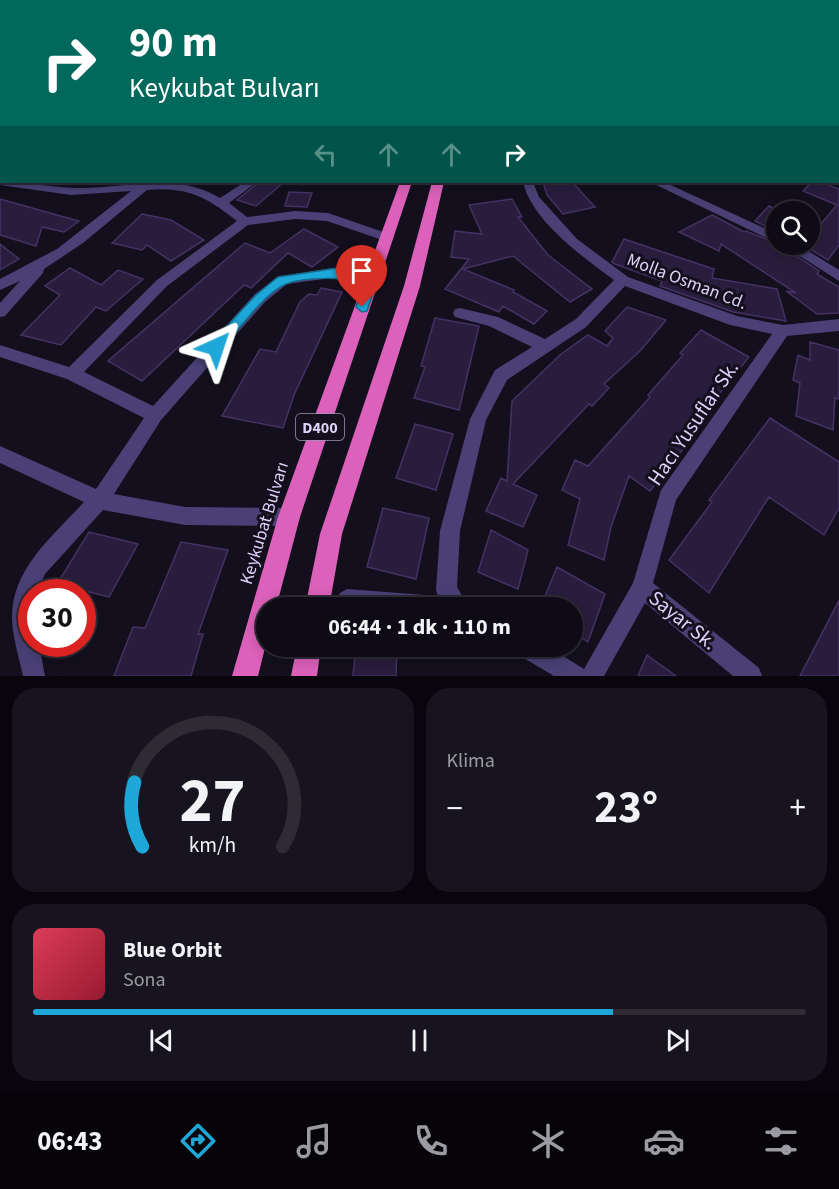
<!DOCTYPE html>
<html lang="tr">
<head>
<meta charset="utf-8">
<style>
	:root { --surface:#0e0b16; --page:#17141f; --text:#f1f3f6; --muted:#9b9ba1; --line:#2e2b35; --accent:#1da8d9 }
	body { margin:0; font-family:"Source Sans 3",sans-serif; background:var(--page); color:var(--text); height:100vh; display:flex; flex-direction:column; font-size:22px; white-space:nowrap }
	* { box-sizing:border-box; margin:0 }
	p { font-size:20px; color:var(--muted) }
	.icon { flex:none; width:33px; height:33px; fill:none; stroke:currentColor; stroke-width:2; stroke-linecap:round; stroke-linejoin:round }
	.map { position:relative; height:676px; overflow:hidden }
	.panel { display:flex; flex-direction:column; gap:12px; padding:12px; background:#08060c; flex:1 }
	.panel>* { flex:none }
	.hud { position:absolute; left:0px; top:0px; width:840px; height:183px; box-shadow:0 3px 15px #0003,0 0 0 2px var(--line); background:#00695c; color:#fff; overflow:hidden }
	.tools { position:absolute; left:766px; top:201px; display:grid; gap:12px }
	.tools a { display:grid; place-items:center; width:54px; height:54px; border-radius:50%; background:var(--surface); box-shadow:0 3px 15px #0003,0 0 0 2px var(--line); font-size:30px }
	.speed { position:absolute; left:18px; top:579px; display:flex; gap:12px; font-size:30px; font-weight:700; text-align:center }
	.speed>* { display:grid; place-content:center; width:78px; height:78px; border-radius:50%; background:var(--surface); box-shadow:0 3px 15px #0003,0 0 0 2px var(--line); line-height:1 }
	.speed .limit { border:9px solid #d22; background:#fff; color:#111 }
	.pin { position:absolute; display:grid; place-items:center; width:51px; height:51px; color:#fff; margin:-62px -26px; border-radius:50% 50% 50% 0; rotate:-45deg; box-shadow:0 0 6px #0007 }
	.pin .icon { rotate:45deg }
	.me { position:absolute; width:66px; margin:-33px; rotate:42deg; stroke-linejoin:round; filter:drop-shadow(0 0 4px #0008) }
	.turn { display:flex; align-items:center; gap:21px; height:126px; padding:0 30px; font-size:27px }
	.turn .icon { width:78px; height:78px; stroke-width:2.5 }
	.turn b { display:block; font-size:42px; line-height:51px }
	.lanes { display:flex; align-items:center; height:57px; padding:0 30px; background:#0003; justify-content:center; gap:30px; direction:ltr }
	.lanes .off { opacity:.35 }
	.big { font-size:45px; font-weight:700; line-height:1.1 }
	.panel .tile { flex:1; display:flex; flex-direction:column; justify-content:center; gap:9px; min-width:0; padding:0 21px; border-radius:24px; background:var(--page) }
	.panel .dial { align-items:center; gap:0 }
	.dial svg { height:156px; overflow:visible; fill:none; stroke:var(--line); stroke-width:7; stroke-linecap:round; text-anchor:middle }
	.dial text { fill:var(--text); stroke:none }
	.song { display:flex; align-items:center; gap:18px }
	.cover { width:72px; height:72px; border-radius:9px; background:linear-gradient(135deg,hsl(350 70% 55%),hsl(350 70% 35%)) }
	.played { height:6px; border-radius:3px; background:linear-gradient(90deg,var(--accent) 75%,var(--line) 75%) }
	.keys { display:flex; justify-content:space-around; direction:ltr }
	.heat { display:flex; justify-content:space-between; align-items:center; font-size:33px; direction:ltr }
	.panel .tiles { flex:1; display:grid; gap:12px; grid-template-columns:1fr 1fr }
	.tile:last-child { grid-column:span 2 }
	.trip { position:absolute; left:256px; top:597px; width:327px; height:60px; border-radius:30px; background:var(--surface); box-shadow:0 3px 15px #0003,0 0 0 2px var(--line); font-weight:700; line-height:60px; text-align:center }
	.tab-bar { display:flex; height:96px; justify-content:space-around; align-items:center; background:#060409; color:var(--muted) }
	.tab-bar .icon { width:42px; height:42px }
	.tab-bar .current { color:var(--accent) }
	.tab-bar b { font-size:27px; color:var(--text) }
	.map>svg:first-child { display:block }
</style>
</head>
<body>
<div class="map">
<svg width="839" height="676" viewBox="0 0 839 676">
	<rect width="100%" height="100%" fill="#130f1d"/>
	<!-- building -->
	<path fill="#281d3c" stroke="#443265" stroke-width="1.5" d="M259,182H284L256,206L237,200Z
		M543,182H572L595,207L563,214L547,195Z
		M812,182H820L839,189V245L828,260L802,244H810V224L818,227L837,205L803,191Z
		M289,192L312,193L307,207L285,206Z
		M0,199L57,215L79,221L64,232L42,227L36,246L0,235Z
		M512,199L522,217H518L548,255L592,289L570,302L513,256L463,269L514,290L513,292L547,311L534,324L503,306L499,312L445,289L469,259L451,257L455,231L482,234L469,205Z
		M769,206L777,210V232L755,221Z
		M142,214L171,220L204,240L171,261L147,245L142,250L112,243Z
		M712,215L744,232L746,231L779,244L819,271L817,274L839,287V313L817,314L786,291L796,293L721,244L719,251L679,232Z
		M304,229L338,247L312,267L288,253L251,288L244,285L142,381L108,361L245,243L270,253Z
		M624,239L714,269L712,278L777,289L786,321L733,312L660,286L662,281L615,264L612,262Z
		M0,244L19,259L0,270Z
		M70,268L101,285L118,270L143,279L106,311L96,307L61,345L21,335L60,295L45,286Z
		M321,288L342,292L294,395L283,428L222,416L260,349L276,352L300,302L309,294L317,295Z
		M627,307L666,320L640,351L604,384L609,388L592,406L589,404L513,484L537,495L523,527L486,511L501,478L507,481L512,401L561,354L588,335L607,346L613,338L605,331Z
		M435,318L479,326L459,410L414,398L425,367L421,366Z
		M701,330L749,357L679,444L684,448L650,491L629,476L611,527L604,560L568,545L580,499L562,490L575,460L588,466L650,397L648,395L683,355L680,353Z
		M810,342L839,350V399L835,398L833,430L796,416L800,383L793,380L798,355L810,360Z
		M770,418L839,462V508L824,535L769,497L709,593L669,560L712,502L709,500Z
		M415,424L453,434L436,490L396,478Z
		M383,508L429,518L416,579L367,567Z
		M491,530L528,550L518,589L478,572Z
		M89,532L138,544L109,597L57,584Z
		M181,542L228,550L198,634H203L191,676H114L133,627L145,628Z
		M557,567L605,594L588,642L573,633V608H540Z
		M839,600V676H800Z
		M356,646H397L396,676H353Z
		M647,655L676,676H638Z"/>
	<g fill="none" stroke-linecap="round" stroke-linejoin="round">
		<!-- minor -->
		<path fill="#4a4076" fill-rule="evenodd" d="M83,0H93L81,2Z
			M176,0H184L185,2H177Z
			M240,0H286L288,2H241Z
			M515,0L529,2H516Z
			M570,0H579L569,2Z
			M647,0H655L646,2Z
			M741,0H749V2H741Z
			M812,0L829,2H813Z
			M838,1H839V5L838,2H835Z
			M0,39H2L0,44Z
			M838,60H839V66H838Z
			M838,73L839,74V80H838Z
			M2,98V104L0,105V99Z
			M838,150H839V156H838Z
			M0,152H2L0,159Z
			M838,176L839,182H834H838Z
			M0,179L2,182C28,182 54,188 80,188C130,188 175,171 220,198L245,182H257L229,203L247,217L295,211L328,213L392,235L394,238L388,242L327,221L295,219L248,225L167,286L84,372L153,406L255,294L278,277L338,267L372,272L379,277L372,282L338,277L287,284L265,302L161,420L114,494L185,507L289,508L296,510L299,517L296,524L289,526L185,525L103,510L45,574L37,592H32V644H39L45,676H23C19,657 12,636 12,617C12,568 54,535 84,502L0,463V446L96,489L144,418L67,379L0,357V345L69,367L157,280L237,221C207,197 186,186 147,190L83,243L44,269L43,273L5,316L0,317V303L20,281L0,290V279L57,249L131,191L71,195L0,185Z
			M523,182H533L539,197L577,239L628,277L737,316L783,325L839,319V331L787,336L676,500L653,583L759,668L762,676H733L645,603L604,676H554L517,654L514,646H547L584,669L633,583L661,490L772,334L730,325L625,286L586,327L507,380L486,420L460,531L457,587L469,608L340,607L336,600L340,593L347,589L438,596L436,590L440,531L470,419L495,370L532,347L489,326L455,317L453,313L455,309L460,308L498,317L545,339L576,319L614,280C583,257 532,221 523,182Z
			M650,182H664L777,234V243Z
			M781,244H797L839,270V281Z"/>
		<!-- trunk -->
		<path fill="#dc61ba" fill-rule="evenodd" d="M346,0H355L357,2H347Z
			M368,0H377L379,2H369Z
			M400,182H412L300,517L276,608H267V640L258,676H232L278,517Z
			M432,182H444L420,286L342,534L329,608H305L320,534L404,286Z
			M297,646H321L317,676H291Z"/>
	</g>
	<!-- route -->
	<path fill="#1da8d9" stroke="#136d8d" stroke-width="1.5" d="M338,268L377,274L378,277L367,311L362,312L356,307L365,281C344,278 306,276 286,284C264,293 237,332 221,351H211V343L256,295L278,277Z"/>
	<g text-anchor="middle" stroke-width="6" stroke-linejoin="round" paint-order="stroke">
		<!-- shield labels -->
		<rect fill="#130f1d" stroke="#a097b7" stroke-width="1.5" x="296" y="414" width="48" height="26" rx="4.5"/>
		<g font-size="16" font-weight="bold" fill="#dcd1f9">
			<text x="320" y="433">D400</text>
		</g>
		<!-- street labels -->
		<g font-size="18" fill="#dcd1f9" stroke="#130f1d">
			<text transform="translate(687 281) rotate(21)" y="6">Molla Osman Cd.</text>
			<text transform="translate(264 523) rotate(-73)" y="6">Keykubat Bulvarı</text>
		</g>
		<!-- near-street labels -->
		<g font-size="21" fill="#dcd1f9" stroke="#130f1d">
			<text transform="translate(693 423) rotate(-56)" y="7">Hacı Yusuflar Sk.</text>
			<text transform="translate(683 620) rotate(39)" y="7">Sayar Sk.</text>
		</g>
	</g>
</svg>
<div class="tools">
<a><svg class="icon" aria-label="search" viewBox="0 0 24 24"><circle cx="10" cy="10" r="6"/><path d="M15 15l6 6"/></svg></a>
</div>
<div class="speed"><div class="limit">30</div></div>
<div class="pin" style="left:362px;top:307px;background:#d93025"><svg class="icon" aria-label="arrive" viewBox="0 0 24 24"><path d="M6 21V4h12l-3 4 3 4H6"/></svg></div>
<svg class="me" style="left:216px;top:347px" viewBox="-20 -20 40 40"><path d="M0-17L14 15 0 8-14 15z" fill="#1da8d9" stroke="#fff" stroke-width="4"/></svg>
<div class="trip">06:44 · 1 dk · 110 m</div>
<div class="hud">
<div class="turn"><svg class="icon" aria-label="right" viewBox="0 0 24 24"><path d="M7 20v-9h11M14 6l5 5-5 5"/></svg><div><b>90 m</b>Keykubat Bulvarı</div></div>
<div class="lanes"><svg class="icon off" aria-label="left" viewBox="0 0 24 24"><path d="M17 20v-9H6M10 6l-5 5 5 5"/></svg><svg class="icon off" aria-label="ahead" viewBox="0 0 24 24"><path d="M12 20V5M6 11l6-6 6 6"/></svg><svg class="icon off" aria-label="ahead" viewBox="0 0 24 24"><path d="M12 20V5M6 11l6-6 6 6"/></svg><svg class="icon" aria-label="right" viewBox="0 0 24 24"><path d="M7 20v-9h11M14 6l5 5-5 5"/></svg></div>
</div>
</div>
<section class="panel">
<div class="tiles">
<div class="tile dial"><svg viewBox="0 0 100 80">
<path d="M14 69A42 42 0 1 1 86 69"/>
<path d="M14 69A42 42 0 0 1 10 36" stroke="#1da8d9"/>
<text x="50" y="56" font-size="32" font-weight="700">27</text>
<text x="50" y="72" font-size="11">km/h</text>
</svg></div>
<div class="tile"><p>Klima</p>
<div class="heat"><a>−</a><b class="big">23°</b><a>+</a></div>
</div>
<div class="tile">
<div class="song"><i class="cover"></i><div><b>Blue Orbit</b><p>Sona</p></div></div>
<div class="played"></div>
<div class="keys"><svg class="icon" aria-label="previous" viewBox="0 0 24 24"><path d="M18 5L8 12l10 7zM5 5v14"/></svg><svg class="icon" aria-label="pause" viewBox="0 0 24 24"><path d="M8 5v14M16 5v14"/></svg><svg class="icon" aria-label="next" viewBox="0 0 24 24"><path d="M6 5l10 7-10 7zM19 5v14"/></svg></div>
</div>
</div>
</section>
<nav class="tab-bar">
<b>06:43</b>
<svg class="icon current" aria-label="directions" viewBox="0 0 24 24"><path d="M12 3l9 9-9 9-9-9zM9 14v-3h6M13 9l2 2-2 2"/></svg>
<svg class="icon" aria-label="music" viewBox="0 0 24 24"><path d="M9 18V5l10-2v13"/><circle cx="6" cy="18" r="3"/><circle cx="16" cy="16" r="3"/></svg>
<svg class="icon" aria-label="phone" viewBox="0 0 24 24"><path d="M5 4h4l2 5-3 2q2 4 5 5l2-3 5 2v4C11 20 4 13 5 4z"/></svg>
<svg class="icon" aria-label="climate" viewBox="0 0 24 24"><path d="M12 3v18M4 7l16 10M4 17L20 7"/></svg>
<svg class="icon" aria-label="car" viewBox="0 0 24 24"><path d="M5 17H2v-5l4-1 3-4h7l3 4 3 1v5h-3M9 17h6M6 11h13"/><circle cx="7" cy="17" r="2"/><circle cx="17" cy="17" r="2"/></svg>
<svg class="icon" aria-label="filters" viewBox="0 0 24 24"><path d="M4 7h16M4 17h16"/><circle cx="9" cy="7" r="2"/><circle cx="15" cy="17" r="2"/></svg>
</nav>
</body>
</html>
